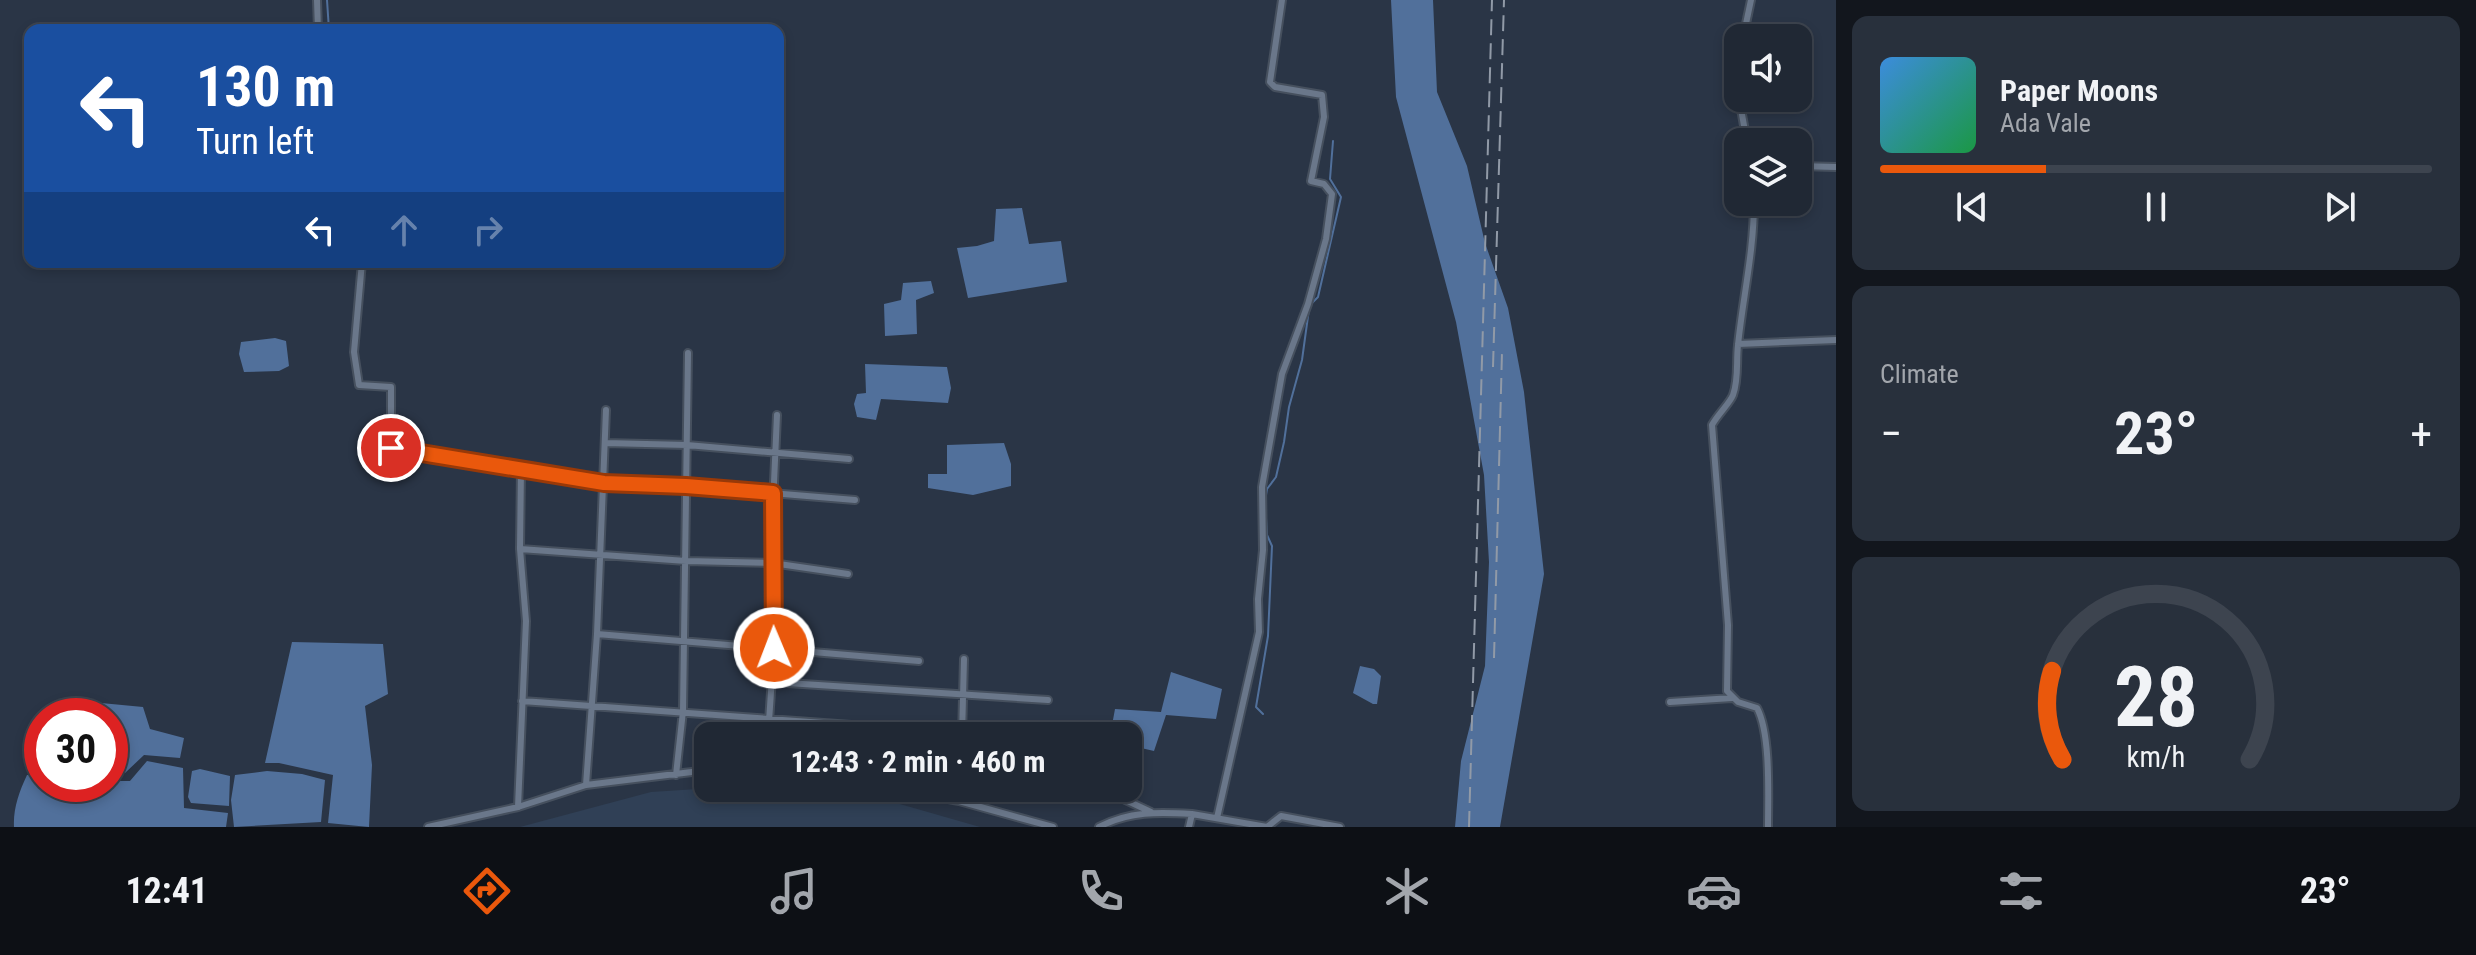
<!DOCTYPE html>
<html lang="en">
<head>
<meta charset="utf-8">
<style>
	:root { --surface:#202834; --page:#28303c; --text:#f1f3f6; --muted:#a2a6ac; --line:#3d444f; --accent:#ea580c }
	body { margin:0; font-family:"Roboto Condensed",sans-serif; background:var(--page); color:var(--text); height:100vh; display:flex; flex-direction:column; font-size:30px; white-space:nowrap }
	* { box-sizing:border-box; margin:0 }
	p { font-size:26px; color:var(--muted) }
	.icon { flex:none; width:44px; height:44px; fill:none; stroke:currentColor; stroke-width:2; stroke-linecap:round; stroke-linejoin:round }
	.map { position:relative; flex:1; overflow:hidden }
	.details { display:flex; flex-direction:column; gap:16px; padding:16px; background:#12161d; width:640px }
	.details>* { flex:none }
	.top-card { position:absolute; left:24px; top:24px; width:760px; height:244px; border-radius:16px; box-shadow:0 4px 12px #0003,0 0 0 2px var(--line); background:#1a4fa0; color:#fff; overflow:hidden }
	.tools { position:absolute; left:1724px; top:24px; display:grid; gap:16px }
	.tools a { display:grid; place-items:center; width:88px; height:88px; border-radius:16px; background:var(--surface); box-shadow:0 4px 12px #0003,0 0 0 2px var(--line); font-size:40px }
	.speed { position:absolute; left:24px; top:698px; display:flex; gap:16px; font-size:40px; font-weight:700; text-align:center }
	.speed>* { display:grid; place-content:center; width:104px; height:104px; border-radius:50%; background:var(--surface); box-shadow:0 4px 12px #0003,0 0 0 2px var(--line); line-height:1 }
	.speed .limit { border:12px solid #d22; background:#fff; color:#111 }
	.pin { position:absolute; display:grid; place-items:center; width:68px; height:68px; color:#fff; margin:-34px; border:4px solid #fff; border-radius:50%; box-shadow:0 2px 8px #0007 }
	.me { position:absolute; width:88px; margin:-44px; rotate:359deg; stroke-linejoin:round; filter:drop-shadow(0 0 6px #0008) }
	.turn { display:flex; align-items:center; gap:28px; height:168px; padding:0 40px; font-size:36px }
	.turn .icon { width:104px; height:104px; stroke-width:2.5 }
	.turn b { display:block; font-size:56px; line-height:68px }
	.lanes { display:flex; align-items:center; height:76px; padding:0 40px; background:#0003; justify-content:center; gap:40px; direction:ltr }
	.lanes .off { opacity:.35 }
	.big { font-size:60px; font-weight:700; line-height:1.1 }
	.details .widget { flex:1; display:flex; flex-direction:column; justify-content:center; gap:12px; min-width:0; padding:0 28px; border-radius:16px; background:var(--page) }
	.details .dial { align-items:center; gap:0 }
	.dial svg { height:208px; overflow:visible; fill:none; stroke:var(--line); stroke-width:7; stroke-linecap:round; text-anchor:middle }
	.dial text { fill:var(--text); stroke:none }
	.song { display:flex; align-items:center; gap:24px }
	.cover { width:96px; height:96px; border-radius:12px; background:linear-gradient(135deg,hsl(210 70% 55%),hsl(140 70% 35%)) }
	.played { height:8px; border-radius:4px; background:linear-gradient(90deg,var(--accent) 30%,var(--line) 30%) }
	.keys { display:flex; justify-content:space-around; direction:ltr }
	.heat { display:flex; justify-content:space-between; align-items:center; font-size:44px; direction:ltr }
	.trip { position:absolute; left:694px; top:722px; width:448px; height:80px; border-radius:16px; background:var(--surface); box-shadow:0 4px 12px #0003,0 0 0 2px var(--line); font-weight:700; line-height:80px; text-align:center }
	.tab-bar { display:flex; height:128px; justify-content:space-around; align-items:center; background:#0d1015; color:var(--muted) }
	.tab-bar .icon { width:56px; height:56px }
	.tab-bar .active { color:var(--accent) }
	.tab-bar b { font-size:36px; color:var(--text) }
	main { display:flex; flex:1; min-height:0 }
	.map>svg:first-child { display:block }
</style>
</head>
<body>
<main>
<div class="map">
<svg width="1836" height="827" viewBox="0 0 1836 827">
	<rect width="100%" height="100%" fill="#2a3546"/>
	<!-- built -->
	<path fill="#304056" d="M713,788H844L980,827H520L651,792Z"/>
	<!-- water -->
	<path fill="#51709b" d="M1391,0H1433L1437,92L1467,166L1485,243L1508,308L1524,392L1544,574L1500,827H1455L1461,761L1485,666L1489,562L1484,475L1456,322L1396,97Z
		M1022,208L1029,244L1061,241L1067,282L968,298L957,248L977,246L994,241L996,209Z
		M931,281L934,293L916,300L917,334L885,336L884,304L901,300L903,283Z
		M275,338L286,341L289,366L279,371L244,372L239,354L241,342Z
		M865,364L947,367L951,388L948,403L881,399L876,420L857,417L854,404L857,394L866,393Z
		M1004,443L1011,464V486L973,495L928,488V474H947V445Z
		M292,642L383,644L388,694L365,706L372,765L369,827L328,823L333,775L279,763H265Z
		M1360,666L1374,669L1381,676L1377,704H1373L1353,693Z
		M1171,672L1222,689L1216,719L1166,715L1154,751L1128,745V736H1110L1115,709L1161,712Z
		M101,703L143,707L150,729L184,738L180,758L144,755L125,773H110V716H91Z
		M147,761L183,768L184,808L228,813L226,827H14C13,809 19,792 27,775L42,776V784H110V781H130Z
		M200,769L230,776L229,806L191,803L188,797L192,771Z
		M267,771L302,774L325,780L321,822L234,827L231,800L235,775Z"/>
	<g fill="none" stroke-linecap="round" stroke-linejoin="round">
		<!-- stream -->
		<path stroke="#51709b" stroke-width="2" d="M327,0L329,30
			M1311,304L1318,297L1341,197L1330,179L1333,141
			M1263,714L1256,707L1268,636L1272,546L1267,535L1265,501L1267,489L1276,477L1284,442L1289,407L1302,360L1309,309"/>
		<defs>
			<path id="minor" d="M317,0L318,30
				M1743,38L1751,0
				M1739,98L1747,142
				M1798,166L1836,167
				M1754,202C1754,251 1743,297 1738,345C1736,361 1739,379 1733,395C1730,403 1718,414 1712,425L1728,625L1727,691L1738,702L1757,708C1771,734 1768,797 1768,827
				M362,262L354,352L359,385L391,387V448L604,483L686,486L855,500
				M1738,344L1836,340
				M605,443L687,445L849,459
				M521,468L520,549L686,561L772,563L848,574
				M597,634L919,661
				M772,682L1048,700
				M522,701L962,733L1058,735
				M1670,702L1732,698
				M768,736L774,648L773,505L777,415
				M962,736L964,659
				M676,775L683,711L688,353
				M586,785L597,634L606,410
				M890,788L959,801L1053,827
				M1100,788L1151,812
				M959,801L960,788
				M518,807L526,621L520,549
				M1217,818L1259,632L1258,599L1263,550L1262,487L1282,374L1308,304L1326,239L1332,194L1324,184L1311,181L1324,117L1322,95L1275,87L1270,82L1282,0
				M428,827L518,807L586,785L708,770
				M1099,827C1129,811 1159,812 1192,814
				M1189,827L1192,814L1267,827L1281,816L1340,827"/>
		</defs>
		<!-- minor casing -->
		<use href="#minor" stroke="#46505e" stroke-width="10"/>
		<!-- minor -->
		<use href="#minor" stroke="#6a778a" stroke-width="6"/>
		<!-- rail -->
		<path stroke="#919aa7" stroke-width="2" stroke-dasharray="16 8" stroke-linecap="butt" d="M1493,367L1504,0
			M1494,658L1502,352
			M1469,827L1492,0"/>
	</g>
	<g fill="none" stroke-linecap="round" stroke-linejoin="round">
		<defs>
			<path id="route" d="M391,448L604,483L686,486L773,493L774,648"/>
		</defs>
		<!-- route casing -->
		<use href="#route" stroke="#983908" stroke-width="20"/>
		<!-- route -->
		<use href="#route" stroke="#ea580c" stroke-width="14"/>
	</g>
</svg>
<div class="tools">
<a><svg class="icon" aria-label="sound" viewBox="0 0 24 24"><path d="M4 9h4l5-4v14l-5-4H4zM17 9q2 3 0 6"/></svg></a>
<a><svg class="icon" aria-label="layers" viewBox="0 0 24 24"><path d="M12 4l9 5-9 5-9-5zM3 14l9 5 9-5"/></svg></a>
</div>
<div class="speed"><div class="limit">30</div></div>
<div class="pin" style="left:391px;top:448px;background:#d93025"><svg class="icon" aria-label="arrive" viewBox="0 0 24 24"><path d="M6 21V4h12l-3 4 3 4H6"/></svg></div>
<svg class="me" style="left:774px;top:648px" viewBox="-20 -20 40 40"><circle r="17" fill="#ea580c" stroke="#fff" stroke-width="3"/><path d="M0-11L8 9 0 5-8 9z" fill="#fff"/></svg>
<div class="trip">12:43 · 2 min · 460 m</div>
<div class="top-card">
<div class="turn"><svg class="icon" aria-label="left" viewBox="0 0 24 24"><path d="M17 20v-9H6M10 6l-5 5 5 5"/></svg><div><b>130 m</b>Turn left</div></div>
<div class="lanes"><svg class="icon" aria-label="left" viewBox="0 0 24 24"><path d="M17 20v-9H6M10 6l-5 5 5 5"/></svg><svg class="icon off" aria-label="ahead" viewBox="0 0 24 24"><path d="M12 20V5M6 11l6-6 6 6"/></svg><svg class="icon off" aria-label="right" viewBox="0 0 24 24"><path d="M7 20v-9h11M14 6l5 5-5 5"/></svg></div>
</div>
</div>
<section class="details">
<div class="widget">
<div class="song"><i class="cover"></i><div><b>Paper Moons</b><p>Ada Vale</p></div></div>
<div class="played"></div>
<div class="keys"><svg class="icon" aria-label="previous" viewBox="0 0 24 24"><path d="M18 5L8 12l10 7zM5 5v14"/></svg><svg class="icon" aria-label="pause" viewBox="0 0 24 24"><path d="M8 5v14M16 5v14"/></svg><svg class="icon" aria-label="next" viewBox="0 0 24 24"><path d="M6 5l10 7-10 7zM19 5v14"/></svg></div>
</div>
<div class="widget"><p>Climate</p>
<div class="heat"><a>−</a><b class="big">23°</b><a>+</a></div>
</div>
<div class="widget dial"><svg viewBox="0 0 100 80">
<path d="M14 69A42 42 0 1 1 86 69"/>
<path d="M14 69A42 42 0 0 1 10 35" stroke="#ea580c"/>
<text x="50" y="56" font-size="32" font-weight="700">28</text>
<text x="50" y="72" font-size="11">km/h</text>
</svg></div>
</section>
</main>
<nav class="tab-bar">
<b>12:41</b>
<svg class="icon active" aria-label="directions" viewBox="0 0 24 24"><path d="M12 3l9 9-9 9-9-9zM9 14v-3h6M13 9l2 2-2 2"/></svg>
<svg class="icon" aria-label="music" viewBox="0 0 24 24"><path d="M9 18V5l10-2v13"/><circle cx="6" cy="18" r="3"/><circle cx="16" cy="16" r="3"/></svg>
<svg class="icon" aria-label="phone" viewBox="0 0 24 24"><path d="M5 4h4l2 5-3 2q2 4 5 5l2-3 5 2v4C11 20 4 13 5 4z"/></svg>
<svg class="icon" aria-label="climate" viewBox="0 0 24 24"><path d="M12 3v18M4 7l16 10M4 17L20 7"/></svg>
<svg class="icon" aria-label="car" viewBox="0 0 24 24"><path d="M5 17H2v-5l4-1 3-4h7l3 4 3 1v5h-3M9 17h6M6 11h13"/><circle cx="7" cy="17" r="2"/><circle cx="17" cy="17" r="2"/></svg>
<svg class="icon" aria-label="filters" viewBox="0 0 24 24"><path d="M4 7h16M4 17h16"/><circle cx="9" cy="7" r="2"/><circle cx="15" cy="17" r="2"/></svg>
<b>23°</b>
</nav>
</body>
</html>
